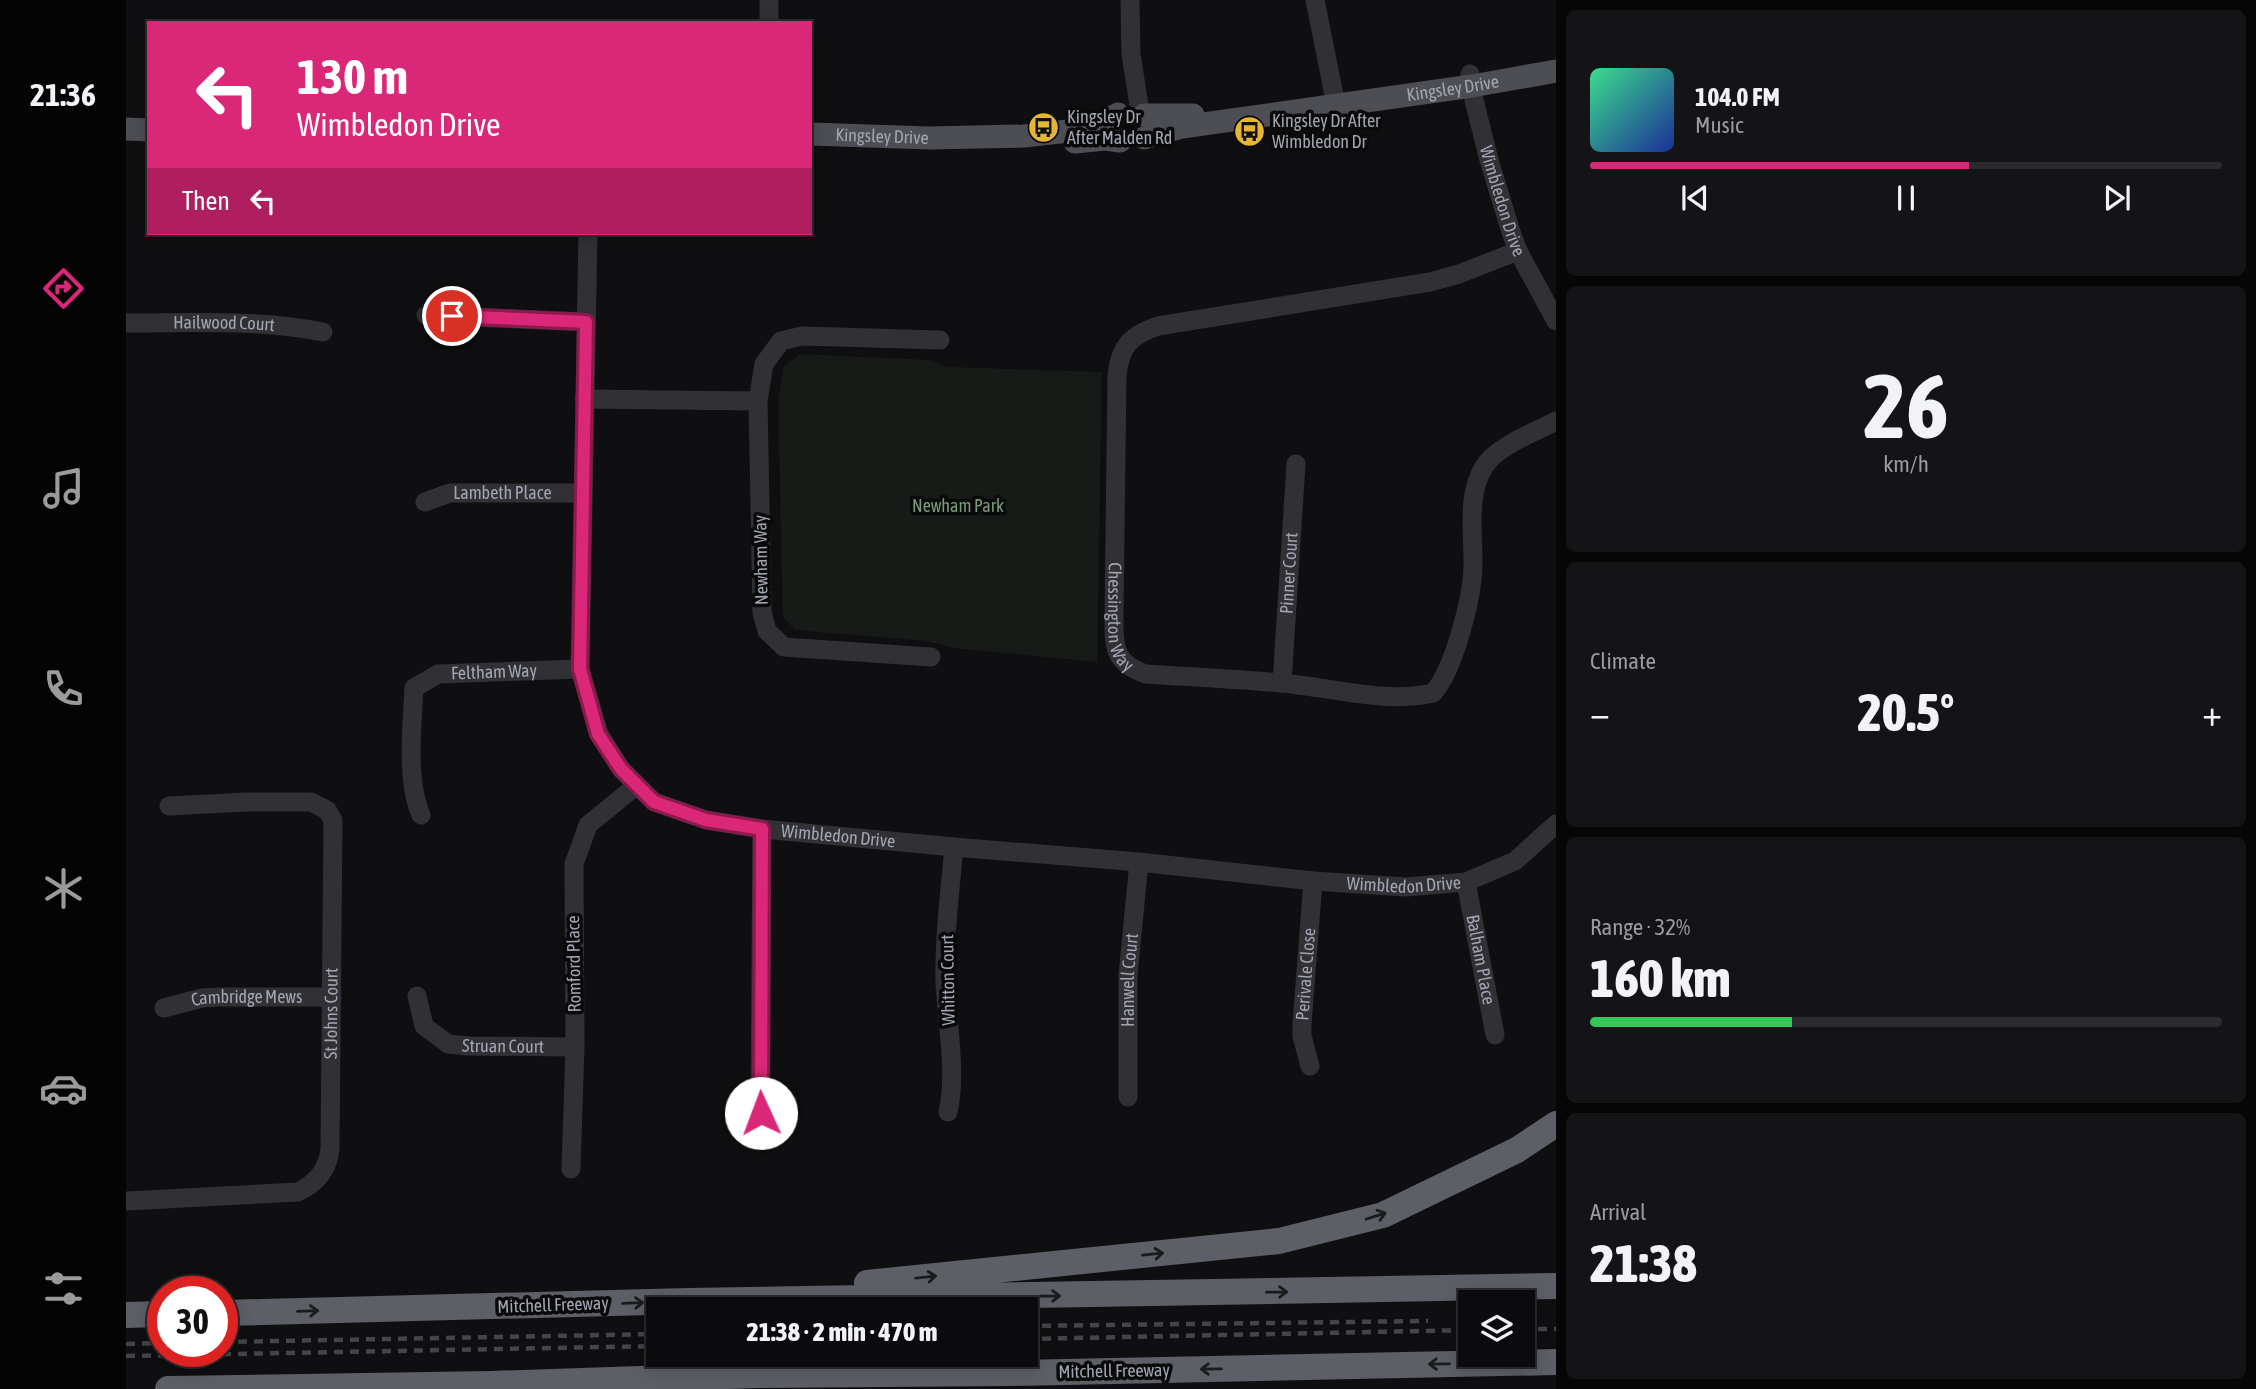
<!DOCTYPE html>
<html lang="en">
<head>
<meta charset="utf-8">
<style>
	:root { --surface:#0b0b0d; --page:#141416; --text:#f1f3f6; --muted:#9a9b9d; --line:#2b2b2e; --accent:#db2777 }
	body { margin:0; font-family:"Asap Condensed",sans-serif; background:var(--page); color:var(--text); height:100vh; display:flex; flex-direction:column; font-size:26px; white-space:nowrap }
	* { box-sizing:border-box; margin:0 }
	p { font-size:23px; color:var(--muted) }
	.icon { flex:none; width:38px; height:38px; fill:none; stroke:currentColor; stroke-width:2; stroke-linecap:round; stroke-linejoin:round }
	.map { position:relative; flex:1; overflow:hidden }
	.drawer { display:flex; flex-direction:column; gap:10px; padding:10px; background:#060607; width:700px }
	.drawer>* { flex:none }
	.top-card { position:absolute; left:21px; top:21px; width:665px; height:214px; border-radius:0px; box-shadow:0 4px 18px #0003,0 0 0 2px var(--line); background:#db2777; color:#fff; overflow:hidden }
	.tools { position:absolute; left:1332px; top:1290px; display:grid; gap:14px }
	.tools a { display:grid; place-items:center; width:77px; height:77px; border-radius:0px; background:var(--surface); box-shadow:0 4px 18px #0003,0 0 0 2px var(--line); font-size:35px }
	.speed { position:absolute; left:21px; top:1276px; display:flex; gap:14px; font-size:35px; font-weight:700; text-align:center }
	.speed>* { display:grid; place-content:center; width:91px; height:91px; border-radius:50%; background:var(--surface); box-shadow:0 4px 18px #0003,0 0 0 2px var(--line); line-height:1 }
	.speed .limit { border:10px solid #d22; background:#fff; color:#111 }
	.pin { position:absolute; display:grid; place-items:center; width:60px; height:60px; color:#fff; margin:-30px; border:4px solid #fff; border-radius:50%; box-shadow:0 2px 7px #0007 }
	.me { position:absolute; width:77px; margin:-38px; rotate:358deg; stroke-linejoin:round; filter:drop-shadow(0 0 5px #0008) }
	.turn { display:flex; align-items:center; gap:24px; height:147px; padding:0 35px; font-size:32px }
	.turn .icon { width:91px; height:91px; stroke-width:2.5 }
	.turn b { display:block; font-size:49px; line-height:60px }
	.then { display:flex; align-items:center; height:66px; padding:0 35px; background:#0003; gap:14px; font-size:26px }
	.big { font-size:52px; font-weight:800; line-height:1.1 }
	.drawer .widget { flex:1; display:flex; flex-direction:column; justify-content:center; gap:10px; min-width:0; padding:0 24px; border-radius:10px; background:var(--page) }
	.drawer .dial { align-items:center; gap:0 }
	.dial b { font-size:91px; line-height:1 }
	.song { display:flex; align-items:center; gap:21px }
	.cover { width:84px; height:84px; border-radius:10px; background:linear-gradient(135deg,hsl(150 70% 55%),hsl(230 70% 35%)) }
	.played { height:7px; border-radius:4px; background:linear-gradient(90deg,var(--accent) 60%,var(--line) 60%) }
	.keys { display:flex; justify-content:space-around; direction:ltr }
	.heat { display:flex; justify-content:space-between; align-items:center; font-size:38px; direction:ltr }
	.charge { height:10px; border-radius:5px; background:linear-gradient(90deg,#34c759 32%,var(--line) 0) }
	.trip { position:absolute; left:520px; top:1297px; width:392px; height:70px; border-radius:0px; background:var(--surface); box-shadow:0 4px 18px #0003,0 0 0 2px var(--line); font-weight:800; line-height:70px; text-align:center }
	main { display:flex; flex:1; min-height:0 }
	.tabs { display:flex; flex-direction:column; width:126px; justify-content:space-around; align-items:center; background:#040405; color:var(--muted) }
	.tabs .icon { width:49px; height:49px }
	.tabs .current { color:var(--accent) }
	.tabs b { font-size:32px; color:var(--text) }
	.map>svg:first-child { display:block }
</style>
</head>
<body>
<main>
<nav class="tabs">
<b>21:36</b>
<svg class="icon current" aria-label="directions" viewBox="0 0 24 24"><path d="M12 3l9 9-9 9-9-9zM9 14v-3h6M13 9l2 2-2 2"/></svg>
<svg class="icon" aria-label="music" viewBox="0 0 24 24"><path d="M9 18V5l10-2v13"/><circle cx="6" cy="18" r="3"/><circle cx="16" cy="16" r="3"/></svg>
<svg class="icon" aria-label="phone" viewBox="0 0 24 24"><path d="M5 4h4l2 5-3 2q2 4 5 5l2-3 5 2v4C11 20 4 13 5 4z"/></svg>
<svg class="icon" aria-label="climate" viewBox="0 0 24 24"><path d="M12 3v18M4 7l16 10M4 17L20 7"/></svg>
<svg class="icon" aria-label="car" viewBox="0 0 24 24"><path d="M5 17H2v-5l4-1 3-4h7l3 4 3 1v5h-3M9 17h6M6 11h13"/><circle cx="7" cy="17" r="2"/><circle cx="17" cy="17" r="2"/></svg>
<svg class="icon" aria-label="filters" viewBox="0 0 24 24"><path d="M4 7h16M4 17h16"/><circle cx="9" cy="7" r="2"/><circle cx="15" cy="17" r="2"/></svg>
</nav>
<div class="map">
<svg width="1430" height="1389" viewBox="0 0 1430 1389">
	<rect width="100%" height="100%" fill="#0f0f11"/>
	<!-- green -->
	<path fill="#161b17" d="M674,354L803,360L822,367L976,372L971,662L828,648L800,641L669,630L657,617L652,403L658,366Z"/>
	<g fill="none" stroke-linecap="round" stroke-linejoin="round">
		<!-- minor -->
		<g stroke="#313135" stroke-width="19">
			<path d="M1004,0L1005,54L1014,112"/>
			<path d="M1189,0L1210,105"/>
			<path d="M643,23V0"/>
			<path id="s1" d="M1344,74L1348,100L1363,160L1385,232L1392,251L1430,321"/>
			<path id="s2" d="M462,233L454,669L473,734L495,769L528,802L580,820L636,829L828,847L1013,862L1187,881L1280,887L1340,882L1389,861L1430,824"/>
			<path id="s3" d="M1392,251L1333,274L1304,282L1032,326C1005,335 994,346 991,375L988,614C988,644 986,663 1020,674C1065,677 1110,679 1155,683C1204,687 1258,704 1307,693C1328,670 1346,598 1347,567C1348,533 1338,486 1365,458C1382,442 1409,432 1430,421"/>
			<path d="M300,315L460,322"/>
			<path id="s4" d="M0,323C65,323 133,319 197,332"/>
			<path d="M458,399L632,401"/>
			<path id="s5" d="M299,502L324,493H456"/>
			<path d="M805,657L658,647L641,631L636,612L632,401L638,364L655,341L676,336L814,340"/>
			<path id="s6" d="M1156,683L1170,464"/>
			<path id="s7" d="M295,815C280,781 286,726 288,688L312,674L454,669"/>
			<path d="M636,829L634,1098L639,1135"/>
			<path id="s8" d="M1340,882L1369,1035"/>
			<path id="s9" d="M291,996L298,1026L322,1044L343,1046L449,1047"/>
			<path id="s10" d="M38,1008L76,998L93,997H206"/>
			<path id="s11" d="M1184,1066L1176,1036V1024L1187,881"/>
			<path id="s12" d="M1002,1097V975L1013,862"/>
			<path d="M822,1112C831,1075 821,1022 819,983C818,937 824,892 828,847"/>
			<path d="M445,1169L449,1047L448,864L462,825L511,785"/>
			<path id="s13" d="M0,1201L172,1192C191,1183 202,1169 204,1149L207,820L201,810L185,802H120L43,806"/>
		</g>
		<!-- major -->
		<g stroke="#4d4e54" stroke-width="23">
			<path d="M1018,115H1067"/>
			<path d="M0,129L23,130"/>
			<path id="s14" d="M684,134L803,138L898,136L951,130L971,125L992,114"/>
			<path id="s15" d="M1018,138L1056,127L1346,86L1430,71"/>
			<path d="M949,142L979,139L994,141"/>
		</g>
		<!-- highway -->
		<path stroke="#5d5f66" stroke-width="26" d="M741,1283L1153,1241L1257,1215L1391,1150L1430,1124
			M96,1313L562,1301L1430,1286
			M0,1315L37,1314
			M42,1389L365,1384L631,1375L885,1373L1430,1362"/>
		<!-- rail -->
		<path stroke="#44454a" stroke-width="4.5" stroke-dasharray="9 7" stroke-linecap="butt" d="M900,1326L1302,1321
			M1396,1329H1430
			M900,1339L1344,1330
			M96,1342L532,1334
			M0,1344L37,1343
			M0,1356L532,1346"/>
	</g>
	<!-- one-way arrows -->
	<defs><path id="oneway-shaft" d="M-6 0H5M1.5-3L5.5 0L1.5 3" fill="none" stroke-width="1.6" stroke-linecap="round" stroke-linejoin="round" transform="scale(1.75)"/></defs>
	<g stroke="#1b1b1d">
		<use href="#oneway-shaft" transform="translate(1250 1216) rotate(-17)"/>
		<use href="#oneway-shaft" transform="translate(1027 1254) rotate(-6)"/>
		<use href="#oneway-shaft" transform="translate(800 1277) rotate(-6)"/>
		<use href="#oneway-shaft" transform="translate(1151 1292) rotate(-1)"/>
		<use href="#oneway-shaft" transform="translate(924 1296) rotate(-1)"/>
		<use href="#oneway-shaft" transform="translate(507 1303) rotate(-2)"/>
		<use href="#oneway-shaft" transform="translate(182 1311) rotate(-2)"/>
		<use href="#oneway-shaft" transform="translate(1313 1364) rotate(179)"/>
		<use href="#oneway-shaft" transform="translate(1085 1369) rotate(179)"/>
	</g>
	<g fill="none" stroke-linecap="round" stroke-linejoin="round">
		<defs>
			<path id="route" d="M326,316L460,322L454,669L472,734L495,769L528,802L580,820L636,829L635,1113"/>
		</defs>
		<!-- route casing -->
		<use href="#route" stroke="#8e194d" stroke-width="18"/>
		<!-- route -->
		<use href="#route" stroke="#db2777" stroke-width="12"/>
	</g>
	<!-- icons -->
	<defs>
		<symbol id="bus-disc" viewBox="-11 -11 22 22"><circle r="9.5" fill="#e4b633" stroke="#0a0a0b"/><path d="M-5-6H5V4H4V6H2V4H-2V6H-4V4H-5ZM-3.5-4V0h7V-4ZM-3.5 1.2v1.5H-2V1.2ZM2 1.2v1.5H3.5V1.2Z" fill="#111"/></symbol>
	</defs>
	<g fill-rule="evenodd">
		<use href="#bus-disc" x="900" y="110" width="35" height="35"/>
		<use href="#bus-disc" x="1106" y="114" width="35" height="35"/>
	</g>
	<g text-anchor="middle" stroke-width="7" stroke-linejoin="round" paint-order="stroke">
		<!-- street labels -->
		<g font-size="18" fill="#a1a5b1" stroke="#0a0a0b">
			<text dy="6" stroke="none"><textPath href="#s15" startOffset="313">Kingsley Drive</textPath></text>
			<text dy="6" stroke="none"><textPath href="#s14" startOffset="72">Kingsley Drive</textPath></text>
			<text dy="6" stroke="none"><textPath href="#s1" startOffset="131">Wimbledon Drive</textPath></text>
			<text dy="6" stroke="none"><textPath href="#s4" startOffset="98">Hailwood Court</textPath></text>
			<text dy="6" stroke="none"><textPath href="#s5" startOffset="79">Lambeth Place</textPath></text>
			<text transform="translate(635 560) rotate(-91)" y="6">Newham Way</text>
			<text dy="6" stroke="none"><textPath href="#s6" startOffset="110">Pinner Court</textPath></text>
			<text dy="6" stroke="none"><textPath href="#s3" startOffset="681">Chessington Way</textPath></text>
			<text dy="6" stroke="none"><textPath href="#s7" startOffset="212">Feltham Way</textPath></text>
			<text dy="6" stroke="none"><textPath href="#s2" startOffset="780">Wimbledon Drive</textPath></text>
			<text dy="6" stroke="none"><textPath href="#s2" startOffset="1348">Wimbledon Drive</textPath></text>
			<text dy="6" stroke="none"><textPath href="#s8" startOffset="79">Balham Place</textPath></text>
			<text transform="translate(448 964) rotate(-91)" y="6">Romford Place</text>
			<text dy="6" stroke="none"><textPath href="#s11" startOffset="93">Perivale Close</textPath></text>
			<text dy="6" stroke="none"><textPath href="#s12" startOffset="117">Hanwell Court</textPath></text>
			<text transform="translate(822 980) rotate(-91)" y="6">Whitton Court</text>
			<text dy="6" stroke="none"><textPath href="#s10" startOffset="84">Cambridge Mews</textPath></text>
			<text dy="6" stroke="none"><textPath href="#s13" startOffset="364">St Johns Court</textPath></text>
			<text dy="6" stroke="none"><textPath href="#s9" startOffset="116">Struan Court</textPath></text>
			<text transform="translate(427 1305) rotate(-2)" y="6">Mitchell Freeway</text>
			<text transform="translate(988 1371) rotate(-1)" y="6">Mitchell Freeway</text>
		</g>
		<!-- poi labels -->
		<g font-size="18" fill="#a1a5b1" stroke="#0a0a0b" text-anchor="start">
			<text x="941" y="123">Kingsley Dr<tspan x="941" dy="21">After Malden Rd</tspan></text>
			<text x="1146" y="127">Kingsley Dr After<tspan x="1146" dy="21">Wimbledon Dr</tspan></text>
		</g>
		<!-- park labels -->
		<g font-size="18" fill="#799b7e" stroke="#0a0a0b">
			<text x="832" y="512">Newham Park</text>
		</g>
	</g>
</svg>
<div class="tools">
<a><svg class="icon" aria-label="layers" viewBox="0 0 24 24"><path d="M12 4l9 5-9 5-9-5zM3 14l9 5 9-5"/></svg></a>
</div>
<div class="speed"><div class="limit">30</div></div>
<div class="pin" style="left:326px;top:316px;background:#d93025"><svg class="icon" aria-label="arrive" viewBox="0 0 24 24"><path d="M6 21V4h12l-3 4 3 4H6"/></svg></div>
<svg class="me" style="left:635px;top:1113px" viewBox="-20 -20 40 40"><circle r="19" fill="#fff"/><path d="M0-13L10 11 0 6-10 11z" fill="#db2777"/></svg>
<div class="trip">21:38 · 2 min · 470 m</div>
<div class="top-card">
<div class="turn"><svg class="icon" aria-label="left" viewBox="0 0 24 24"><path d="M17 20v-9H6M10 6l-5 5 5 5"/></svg><div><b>130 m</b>Wimbledon Drive</div></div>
<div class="then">Then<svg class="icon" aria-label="left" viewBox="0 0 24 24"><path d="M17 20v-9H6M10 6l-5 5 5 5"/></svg></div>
</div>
</div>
<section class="drawer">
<div class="widget">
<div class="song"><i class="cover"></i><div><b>104.0 FM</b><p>Music</p></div></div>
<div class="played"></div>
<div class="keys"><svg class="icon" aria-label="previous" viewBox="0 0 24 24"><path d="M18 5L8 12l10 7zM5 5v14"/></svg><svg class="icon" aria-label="pause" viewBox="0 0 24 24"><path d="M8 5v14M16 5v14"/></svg><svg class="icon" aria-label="next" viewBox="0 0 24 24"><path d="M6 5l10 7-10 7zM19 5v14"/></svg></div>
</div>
<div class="widget dial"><b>26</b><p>km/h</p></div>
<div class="widget"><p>Climate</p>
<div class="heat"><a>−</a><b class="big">20.5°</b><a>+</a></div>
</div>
<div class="widget"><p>Range · 32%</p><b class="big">160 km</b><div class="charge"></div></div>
<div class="widget"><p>Arrival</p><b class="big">21:38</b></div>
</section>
</main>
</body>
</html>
